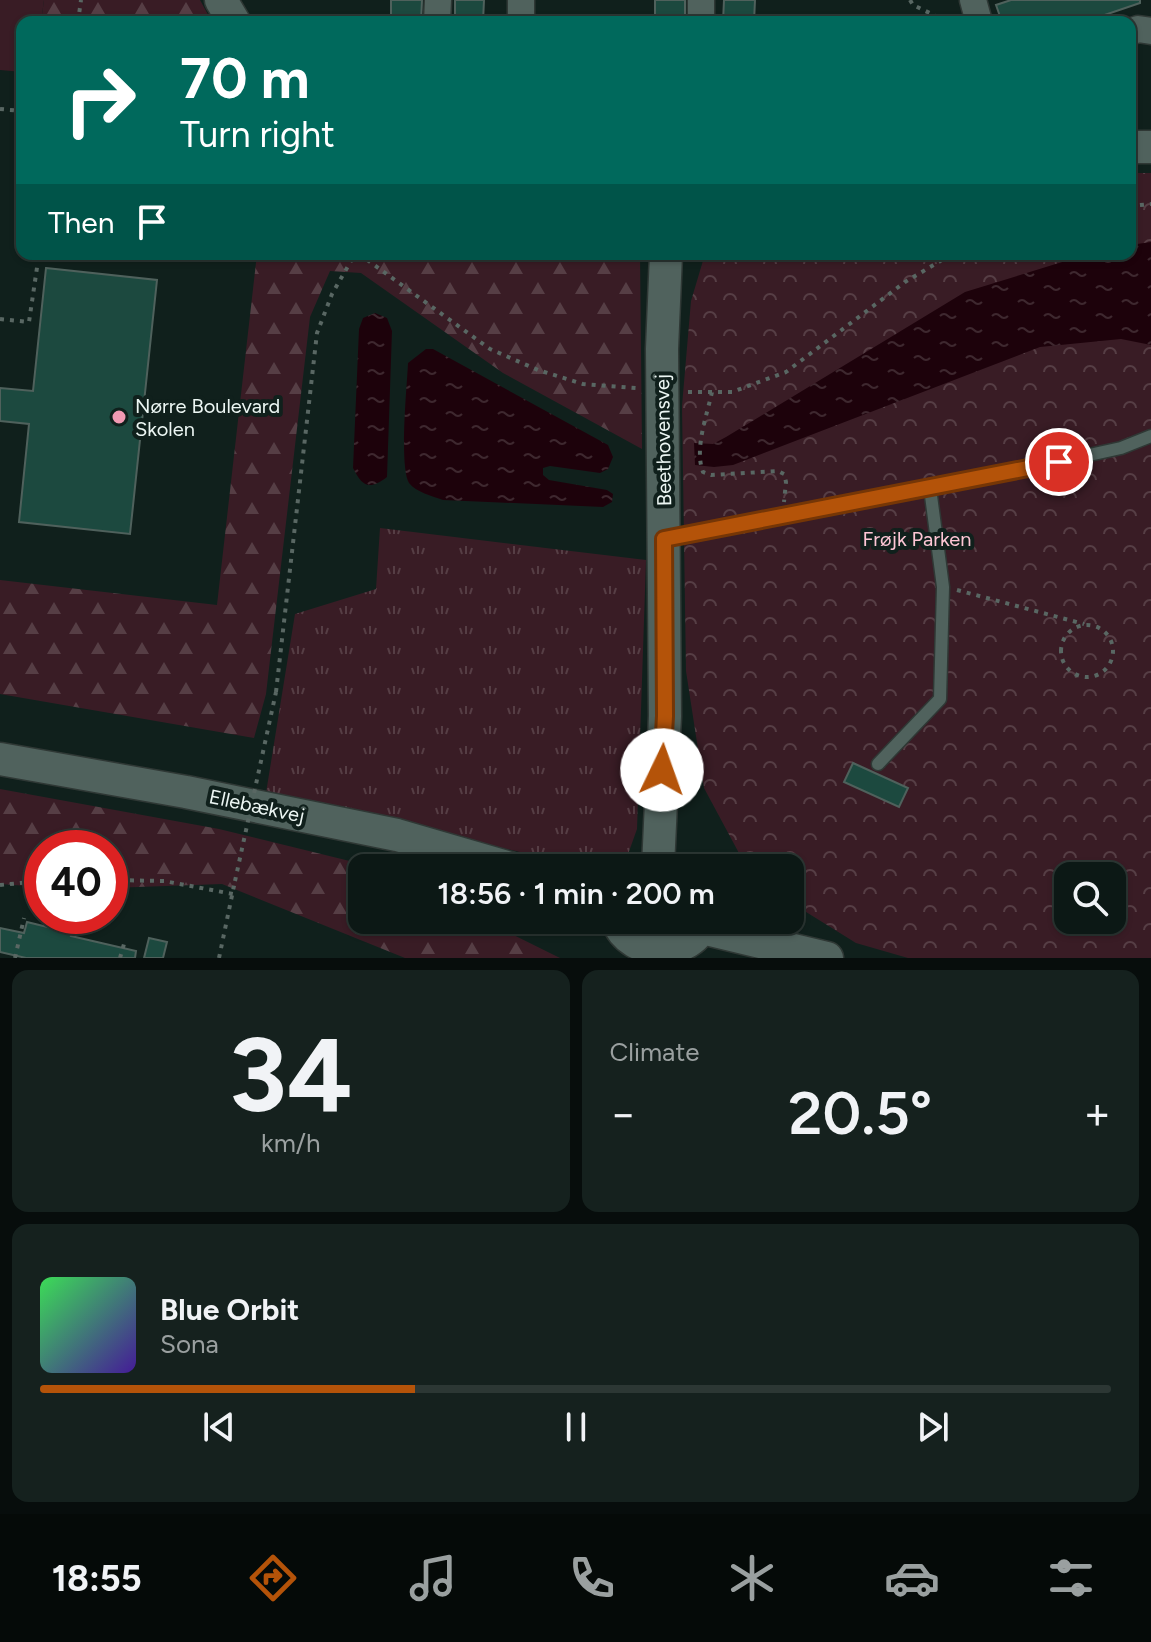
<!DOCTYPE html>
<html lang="en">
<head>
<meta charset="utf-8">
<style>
	:root { --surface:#0c1815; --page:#15211e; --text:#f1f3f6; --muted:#9aa0a0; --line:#2c3734; --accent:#b45309 }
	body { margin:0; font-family:Figtree,sans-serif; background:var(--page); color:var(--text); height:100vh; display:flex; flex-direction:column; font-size:30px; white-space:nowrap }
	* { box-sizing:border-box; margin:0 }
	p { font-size:26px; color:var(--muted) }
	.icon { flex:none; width:44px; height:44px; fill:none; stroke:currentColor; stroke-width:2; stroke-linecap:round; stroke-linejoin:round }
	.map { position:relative; height:958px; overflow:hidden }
	.drawer { display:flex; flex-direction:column; gap:12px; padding:12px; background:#070d0c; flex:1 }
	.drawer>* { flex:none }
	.top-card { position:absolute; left:16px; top:16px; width:1120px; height:244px; border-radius:16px; box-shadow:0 2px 6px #0004,0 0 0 2px var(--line); background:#00695c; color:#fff; overflow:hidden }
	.controls { position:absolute; left:1054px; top:862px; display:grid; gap:16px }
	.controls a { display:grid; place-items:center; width:72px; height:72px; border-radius:16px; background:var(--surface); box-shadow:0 2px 6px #0004,0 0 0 2px var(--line); font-size:40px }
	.speed { position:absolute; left:24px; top:830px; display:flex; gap:16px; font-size:40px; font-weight:700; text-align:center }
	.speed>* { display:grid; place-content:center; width:104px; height:104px; border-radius:50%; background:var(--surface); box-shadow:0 2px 6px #0004,0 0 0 2px var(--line); line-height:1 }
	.speed .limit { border:12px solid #d22; background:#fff; color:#111 }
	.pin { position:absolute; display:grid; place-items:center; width:68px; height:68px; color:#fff; margin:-34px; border:4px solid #fff; border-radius:50%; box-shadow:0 2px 8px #0007 }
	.me { position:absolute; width:88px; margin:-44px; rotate:3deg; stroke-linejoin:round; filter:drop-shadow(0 0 6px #0008) }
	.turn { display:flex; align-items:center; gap:28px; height:168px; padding:0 32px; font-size:36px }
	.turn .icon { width:104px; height:104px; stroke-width:2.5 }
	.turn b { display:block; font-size:56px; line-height:68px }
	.then { display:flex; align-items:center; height:76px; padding:0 32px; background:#0003; gap:16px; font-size:30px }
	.big { font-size:60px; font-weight:600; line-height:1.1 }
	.drawer .card { flex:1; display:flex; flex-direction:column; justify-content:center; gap:12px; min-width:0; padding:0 28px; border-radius:16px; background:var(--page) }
	.drawer .dial { align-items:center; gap:0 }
	.dial b { font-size:104px; line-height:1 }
	.song { display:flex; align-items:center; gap:24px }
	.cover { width:96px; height:96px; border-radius:12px; background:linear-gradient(135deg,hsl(130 70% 55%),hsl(260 70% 35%)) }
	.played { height:8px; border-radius:4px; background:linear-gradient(90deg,var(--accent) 35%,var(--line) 35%) }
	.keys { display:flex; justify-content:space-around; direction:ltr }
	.heat { display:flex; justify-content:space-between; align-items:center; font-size:44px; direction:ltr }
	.drawer .tiles { flex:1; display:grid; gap:12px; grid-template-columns:1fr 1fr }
	.card:last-child { grid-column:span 2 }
	.trip { position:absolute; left:348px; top:854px; width:456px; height:80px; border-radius:16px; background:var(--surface); box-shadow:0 2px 6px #0004,0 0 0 2px var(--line); font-weight:600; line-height:80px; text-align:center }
	.tab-bar { display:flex; height:128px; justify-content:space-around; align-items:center; background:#050a08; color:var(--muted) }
	.tab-bar .icon { width:56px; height:56px }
	.tab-bar .selected { color:var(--accent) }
	.tab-bar b { font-size:36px; color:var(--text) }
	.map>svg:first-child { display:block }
</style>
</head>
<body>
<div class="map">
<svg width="1151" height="958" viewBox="0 0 1151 958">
	<defs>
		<pattern id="grass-tufts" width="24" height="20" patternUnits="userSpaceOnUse" patternTransform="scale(2)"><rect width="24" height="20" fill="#391c25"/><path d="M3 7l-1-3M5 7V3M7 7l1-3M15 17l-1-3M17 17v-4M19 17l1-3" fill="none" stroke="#563e45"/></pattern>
		<pattern id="forest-firs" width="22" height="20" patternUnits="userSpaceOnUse" patternTransform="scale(2)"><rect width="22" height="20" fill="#391c25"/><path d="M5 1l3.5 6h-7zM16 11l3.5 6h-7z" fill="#563e45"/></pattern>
		<pattern id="park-crowns" width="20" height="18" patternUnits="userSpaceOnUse" patternTransform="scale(2)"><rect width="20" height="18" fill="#391c25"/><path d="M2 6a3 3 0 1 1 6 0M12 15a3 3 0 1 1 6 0" fill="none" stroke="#563e45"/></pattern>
		<pattern id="water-ripples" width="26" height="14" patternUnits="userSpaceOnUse" patternTransform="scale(2)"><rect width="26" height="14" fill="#1d020b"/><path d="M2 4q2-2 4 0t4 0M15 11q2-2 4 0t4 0" fill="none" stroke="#3e282f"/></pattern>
	</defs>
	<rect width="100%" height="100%" fill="#10201c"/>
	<!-- grass -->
	<path fill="url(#grass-tufts)" d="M380,528L646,560L637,829L627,857C608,867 598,866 576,865L266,793L295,614L376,589Z"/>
	<!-- forest -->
	<path fill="url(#forest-firs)" d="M44,0H200L212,22H41Z
		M257,254H640L642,449L503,373L361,273L330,271L310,317L266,694L254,738L0,694V580L217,605Z
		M0,789L219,829L374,867L377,868H362V920H483L560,958H405L222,884L110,888V848H42V887L0,884Z"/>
	<!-- park -->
	<path fill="url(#park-crowns)" fill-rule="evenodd" d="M1130,173H1151V958H908L856,943L790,902V868H747L704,788L686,671L682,406L691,301L705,254H1130ZM1068,876H1112V920H1068Z"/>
	<!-- pitch -->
	<path fill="#391c25" d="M0,0H44L41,22H22V72L0,70Z"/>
	<!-- water -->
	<path fill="url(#water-ripples)" d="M1151,242V345L1121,339L1040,347L733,465L714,467L695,465L694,443L713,444L726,437L965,292L1088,254H1130V245Z
		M375,313L387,318L392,331L387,477C369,491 362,486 353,468L359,329L363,318Z
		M426,349H433L608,445L613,457L608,469L600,473L550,466L543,468V475L549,480L607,490L613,494L612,502L603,507L443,500C432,496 416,492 409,483C399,466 407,386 408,363Z"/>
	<!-- building -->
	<path fill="#1c493f" stroke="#4f615c" stroke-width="2" d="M391,0H422L421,22H391Z
		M455,0H484L483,22H455Z
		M655,0H685V22H655Z
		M724,0H755L754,22H723Z
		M1011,0H1140V3L1084,22H1002L996,5Z
		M46,268L157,280L130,534L19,522L29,424L0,421V388L33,391Z
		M853,763L908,788L899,807L844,782Z
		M27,922L72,933L71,936L136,951L135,958H26L0,952V928L24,933Z
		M149,938L167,942L163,958H144Z"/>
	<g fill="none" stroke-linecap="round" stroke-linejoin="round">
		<defs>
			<path id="service" d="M664,539L998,475L1121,448L1151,436
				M878,764L940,699L943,587L930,488"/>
			<path id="minor" d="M701,0V22
				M973,0L979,22
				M437,22L438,0
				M521,22V0
				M1130,32L1138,29L1151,31"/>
			<path id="tertiary" d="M221,0L234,22
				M1130,147H1151
				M0,759L186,792L397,835L510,868
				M658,867L665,716L662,349L666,254
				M617,920C630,958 694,958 704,920
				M702,928L827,958"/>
		</defs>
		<!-- service casing -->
		<use href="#service" stroke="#2f3835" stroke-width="15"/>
		<!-- minor casing -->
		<use href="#minor" stroke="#2f3835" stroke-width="29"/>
		<!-- tertiary casing -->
		<use href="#tertiary" stroke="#2f3835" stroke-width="35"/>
		<!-- path -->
		<path stroke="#596763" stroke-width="4" stroke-dasharray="4 6" stroke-linecap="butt" d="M910,0L913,5L942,19L943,22
			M78,22L81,0
			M0,109L22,111
			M1130,206L1151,204
			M359,254L490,349L538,370L583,384L636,388
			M0,319L29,322L39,254
			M688,392H732L786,372L905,282L952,254
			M712,392C707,415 694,449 703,472L711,475L778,471L784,474L786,482L784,502
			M957,590L1084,624
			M1061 651a26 26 0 1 1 52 0a26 26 0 1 1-52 0Z
			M276,692L317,333L332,294L355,254
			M110,880L164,881L233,894
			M0,885L42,881
			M15,958L24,918
			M120,958L124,944
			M219,958L235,881"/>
		<!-- service -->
		<use href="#service" stroke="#50625d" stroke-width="12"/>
		<!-- minor -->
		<use href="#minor" stroke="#50625d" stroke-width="26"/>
		<!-- tertiary -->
		<use href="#tertiary" stroke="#50625d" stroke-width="32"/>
		<!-- path-bridge -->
		<path stroke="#596763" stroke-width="4" stroke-dasharray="4 6" stroke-linecap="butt" d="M235,881L276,692"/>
	</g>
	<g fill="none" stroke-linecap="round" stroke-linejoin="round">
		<defs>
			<path id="route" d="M662,770L665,716L664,539L1059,462"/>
		</defs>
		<!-- route casing -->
		<use href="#route" stroke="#753606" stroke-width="20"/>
		<!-- route -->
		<use href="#route" stroke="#b45309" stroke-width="14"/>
	</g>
	<!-- markers -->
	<circle fill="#f19ab3" stroke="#10201c" stroke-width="3" cx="119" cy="417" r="8"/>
	<g text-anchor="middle" stroke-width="8" stroke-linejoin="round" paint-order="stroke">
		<!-- poi labels -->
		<g font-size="20" fill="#ecf6f3" stroke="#10201c" text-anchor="start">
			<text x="135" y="413">Nørre Boulevard<tspan x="135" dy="23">Skolen</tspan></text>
		</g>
		<!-- street labels -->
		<g font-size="20" fill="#ecf6f3" stroke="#10201c">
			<text transform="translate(663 440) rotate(-91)" y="7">Beethovensvej</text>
			<text transform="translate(257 806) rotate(12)" y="7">Ellebækvej</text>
		</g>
		<!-- park labels -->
		<g font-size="20" fill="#fec6d5" stroke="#10201c">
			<text x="917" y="546">Frøjk Parken</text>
		</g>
	</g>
</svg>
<div class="controls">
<a><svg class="icon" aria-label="search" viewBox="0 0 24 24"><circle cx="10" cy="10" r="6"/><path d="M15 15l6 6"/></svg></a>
</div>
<div class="speed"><div class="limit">40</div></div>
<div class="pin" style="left:1059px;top:462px;background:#d93025"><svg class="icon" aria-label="arrive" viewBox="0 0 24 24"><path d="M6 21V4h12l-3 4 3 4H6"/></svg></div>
<svg class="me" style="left:662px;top:770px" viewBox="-20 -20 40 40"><circle r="19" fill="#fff"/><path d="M0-13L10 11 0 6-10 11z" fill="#b45309"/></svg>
<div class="trip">18:56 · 1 min · 200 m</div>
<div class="top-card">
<div class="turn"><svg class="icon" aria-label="right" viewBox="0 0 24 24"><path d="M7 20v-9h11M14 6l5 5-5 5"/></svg><div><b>70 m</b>Turn right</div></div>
<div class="then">Then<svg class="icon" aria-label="arrive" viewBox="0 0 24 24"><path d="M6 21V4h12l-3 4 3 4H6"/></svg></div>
</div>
</div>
<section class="drawer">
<div class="tiles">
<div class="card dial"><b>34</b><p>km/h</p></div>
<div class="card"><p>Climate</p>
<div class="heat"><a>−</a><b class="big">20.5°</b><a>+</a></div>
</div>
<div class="card">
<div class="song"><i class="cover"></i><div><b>Blue Orbit</b><p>Sona</p></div></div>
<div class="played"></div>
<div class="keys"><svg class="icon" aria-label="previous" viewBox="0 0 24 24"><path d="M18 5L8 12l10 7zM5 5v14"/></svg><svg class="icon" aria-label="pause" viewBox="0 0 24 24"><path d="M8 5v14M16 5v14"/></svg><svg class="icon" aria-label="next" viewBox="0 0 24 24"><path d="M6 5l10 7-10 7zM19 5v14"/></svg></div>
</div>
</div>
</section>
<nav class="tab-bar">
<b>18:55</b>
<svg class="icon selected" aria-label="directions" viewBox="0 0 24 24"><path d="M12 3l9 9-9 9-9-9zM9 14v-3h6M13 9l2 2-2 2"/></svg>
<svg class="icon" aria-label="music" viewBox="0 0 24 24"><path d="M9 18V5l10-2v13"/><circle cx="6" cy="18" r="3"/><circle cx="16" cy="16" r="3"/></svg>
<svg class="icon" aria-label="phone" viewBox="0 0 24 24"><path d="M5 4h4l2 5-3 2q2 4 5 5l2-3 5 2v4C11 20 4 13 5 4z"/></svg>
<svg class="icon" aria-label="climate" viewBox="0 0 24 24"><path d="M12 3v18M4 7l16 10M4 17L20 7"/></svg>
<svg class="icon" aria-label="car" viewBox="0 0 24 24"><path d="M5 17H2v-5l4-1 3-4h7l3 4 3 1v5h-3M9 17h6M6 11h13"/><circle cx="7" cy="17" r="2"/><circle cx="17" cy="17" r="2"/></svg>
<svg class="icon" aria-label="filters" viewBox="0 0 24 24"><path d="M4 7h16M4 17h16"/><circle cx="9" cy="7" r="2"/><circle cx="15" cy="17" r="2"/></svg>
</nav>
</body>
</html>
